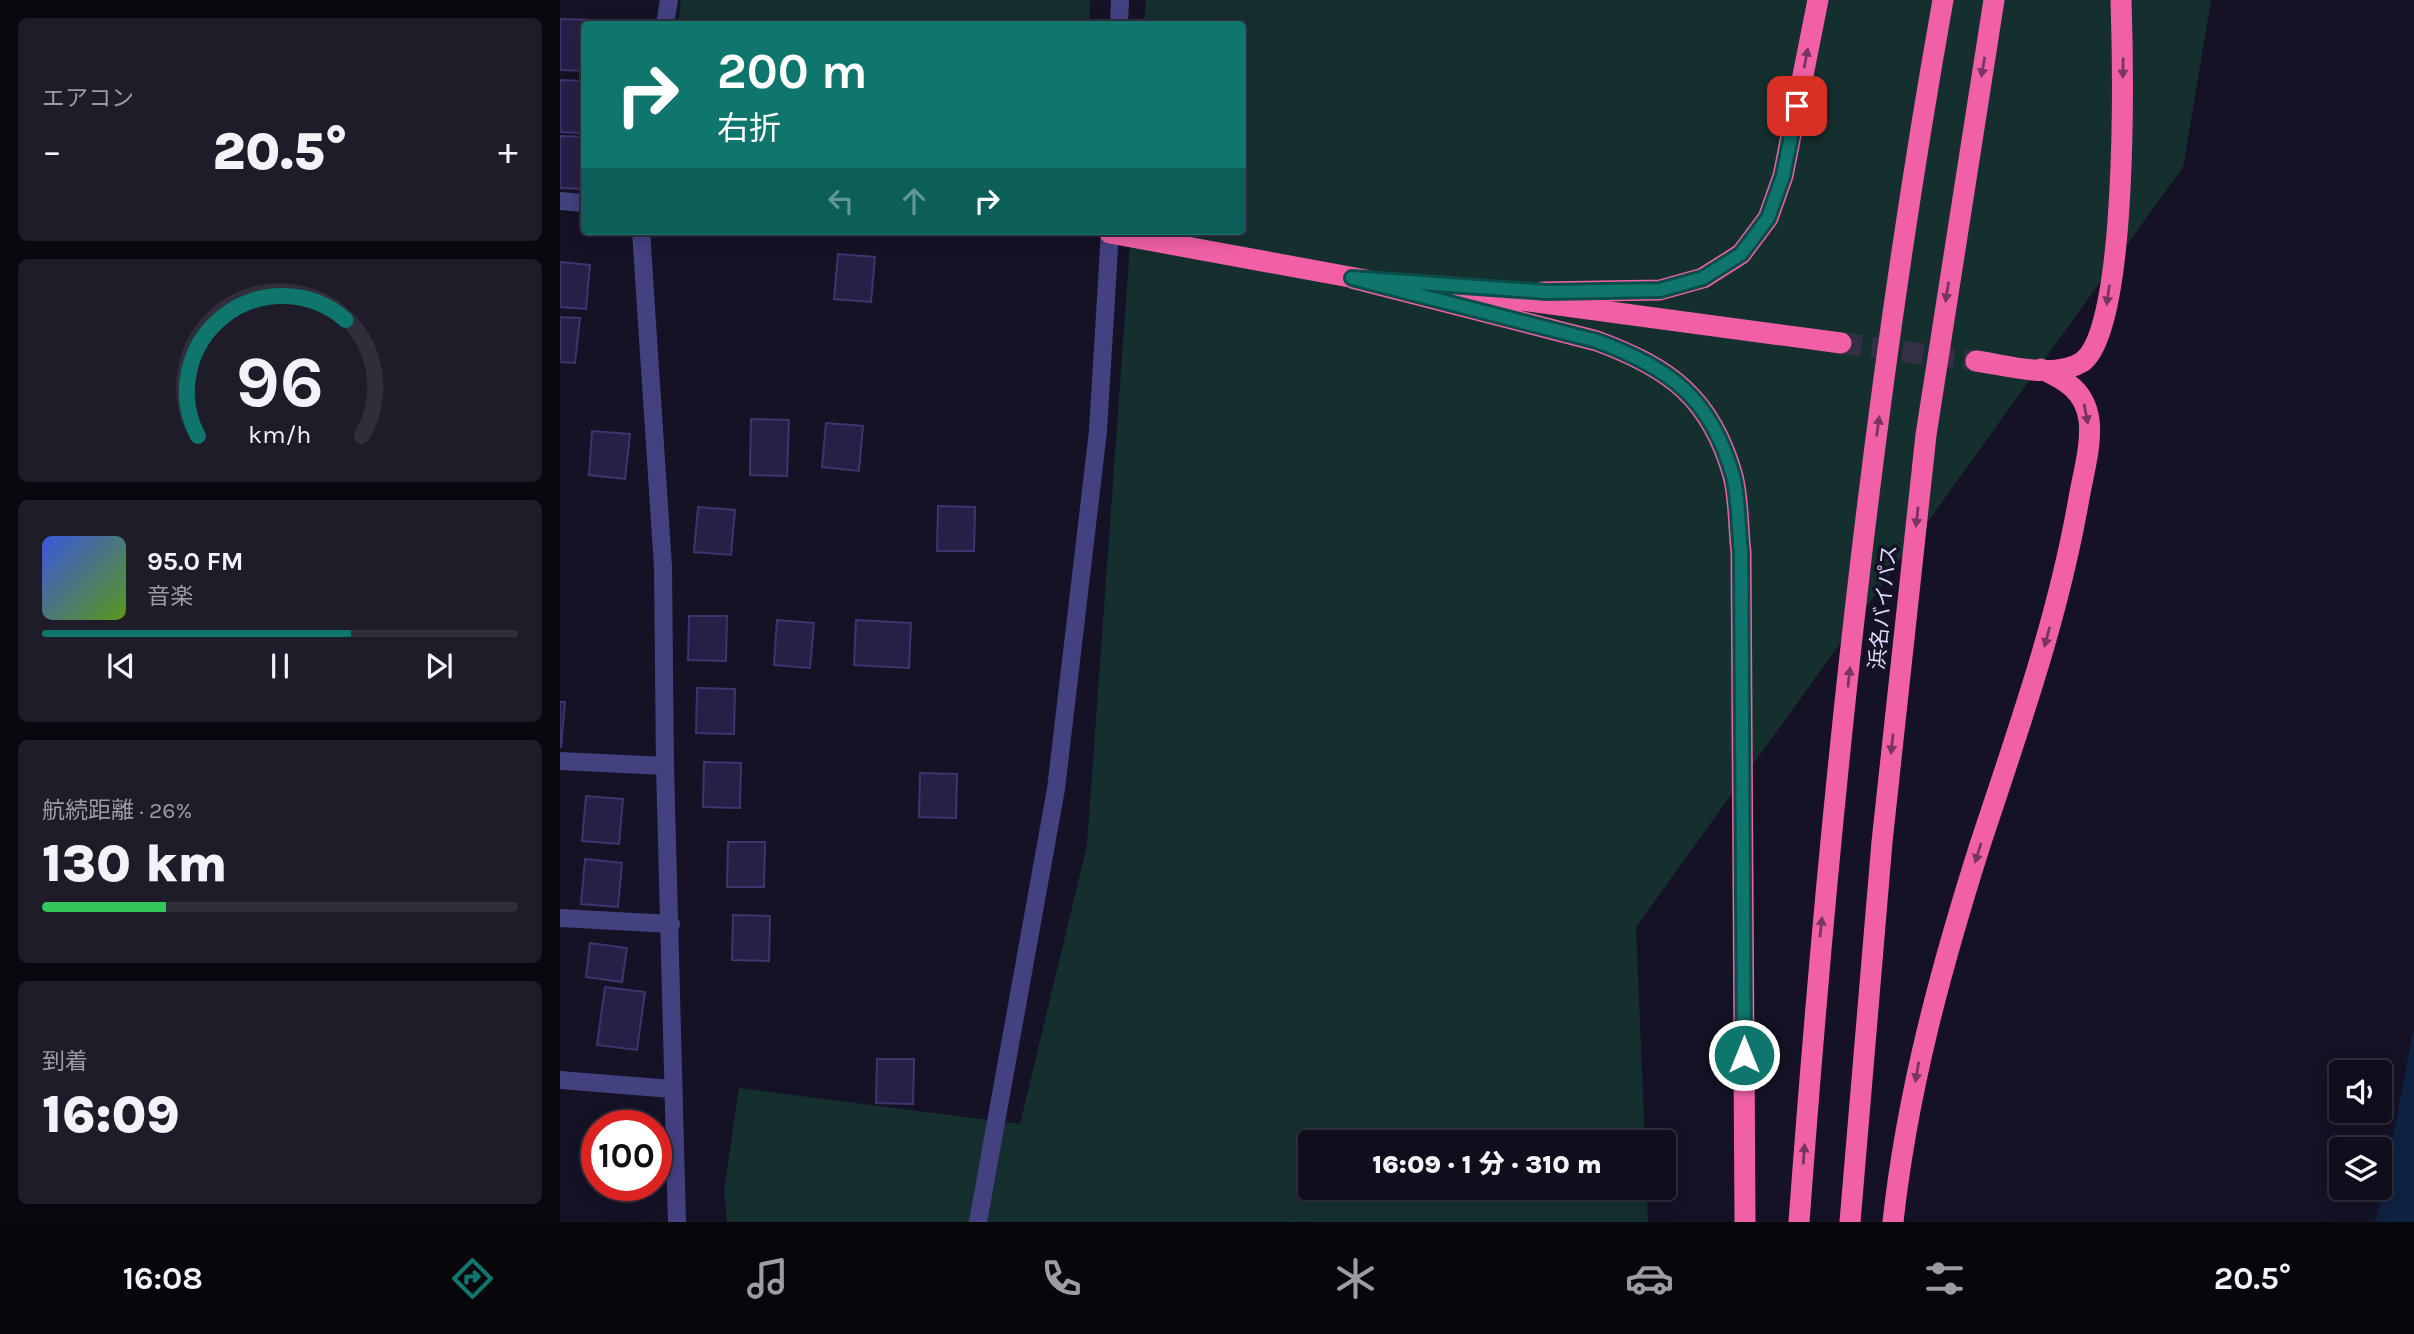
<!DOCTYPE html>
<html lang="ja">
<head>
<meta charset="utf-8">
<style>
	:root { --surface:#100e1c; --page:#1e1c29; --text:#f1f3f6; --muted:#9c9ca3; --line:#302e3b; --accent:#0f766e }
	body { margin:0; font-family:Karla,"Noto Sans JP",sans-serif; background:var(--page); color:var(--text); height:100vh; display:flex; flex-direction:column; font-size:26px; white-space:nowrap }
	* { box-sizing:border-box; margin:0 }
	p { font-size:23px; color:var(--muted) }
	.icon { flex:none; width:38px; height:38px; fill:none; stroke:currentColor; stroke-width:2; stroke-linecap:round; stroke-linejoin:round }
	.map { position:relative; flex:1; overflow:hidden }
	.sheet { display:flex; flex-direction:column; gap:18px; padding:18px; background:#09080f; width:560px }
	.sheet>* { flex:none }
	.banner { position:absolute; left:21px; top:21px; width:665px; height:214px; border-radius:7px; box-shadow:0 4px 18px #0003,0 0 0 2px var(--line); background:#0f766e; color:#fff; overflow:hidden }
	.buttons { position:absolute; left:1769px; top:1060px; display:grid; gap:14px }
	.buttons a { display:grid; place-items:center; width:63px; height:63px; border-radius:7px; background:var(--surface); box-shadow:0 4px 18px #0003,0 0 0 2px var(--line); font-size:35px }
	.speed { position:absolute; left:21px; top:1110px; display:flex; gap:14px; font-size:35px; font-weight:700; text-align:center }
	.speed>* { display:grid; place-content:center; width:91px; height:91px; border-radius:50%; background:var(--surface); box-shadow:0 4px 18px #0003,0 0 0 2px var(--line); line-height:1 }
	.speed .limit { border:10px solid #d22; background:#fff; color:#111 }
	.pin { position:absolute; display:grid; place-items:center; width:60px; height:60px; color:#fff; margin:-30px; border-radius:14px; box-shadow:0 4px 10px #0006 }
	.me { position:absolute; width:77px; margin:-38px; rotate:0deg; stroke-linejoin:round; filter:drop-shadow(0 0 5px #0008) }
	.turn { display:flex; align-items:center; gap:24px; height:147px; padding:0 21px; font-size:32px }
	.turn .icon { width:91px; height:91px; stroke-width:2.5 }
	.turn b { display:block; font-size:49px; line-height:60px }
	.lanes { display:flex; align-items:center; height:66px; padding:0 21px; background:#0003; justify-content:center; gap:35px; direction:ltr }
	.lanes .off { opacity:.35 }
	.big { font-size:52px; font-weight:800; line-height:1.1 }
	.sheet .tile { flex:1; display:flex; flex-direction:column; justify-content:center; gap:10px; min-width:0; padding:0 24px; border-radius:10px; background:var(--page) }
	.sheet .dial { align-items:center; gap:0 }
	.dial svg { height:182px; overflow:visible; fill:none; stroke:var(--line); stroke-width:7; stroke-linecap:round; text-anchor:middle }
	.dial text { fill:var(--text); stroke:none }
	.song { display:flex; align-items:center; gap:21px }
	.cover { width:84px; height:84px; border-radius:10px; background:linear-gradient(135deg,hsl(230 70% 55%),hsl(90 70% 35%)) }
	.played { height:7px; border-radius:4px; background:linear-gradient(90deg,var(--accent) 65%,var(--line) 65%) }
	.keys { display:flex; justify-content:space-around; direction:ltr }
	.heat { display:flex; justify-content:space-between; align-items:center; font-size:38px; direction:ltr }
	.charge { height:10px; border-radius:5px; background:linear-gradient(90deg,#34c759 26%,var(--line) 0) }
	.trip { position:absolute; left:738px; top:1130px; width:378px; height:70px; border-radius:7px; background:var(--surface); box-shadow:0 4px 18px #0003,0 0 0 2px var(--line); font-weight:800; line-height:70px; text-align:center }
	.dock { display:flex; height:112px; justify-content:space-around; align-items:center; background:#06060b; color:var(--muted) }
	.dock .icon { width:49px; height:49px }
	.dock .selected { color:var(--accent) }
	.dock b { font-size:32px; color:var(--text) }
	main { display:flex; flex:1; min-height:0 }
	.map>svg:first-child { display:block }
</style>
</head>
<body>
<main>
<section class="sheet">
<div class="tile"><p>エアコン</p>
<div class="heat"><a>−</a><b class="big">20.5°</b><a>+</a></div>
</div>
<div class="tile dial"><svg viewBox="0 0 100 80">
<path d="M14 69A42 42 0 1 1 86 69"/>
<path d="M14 69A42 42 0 0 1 79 18" stroke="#0f766e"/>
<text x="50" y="56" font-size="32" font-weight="700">96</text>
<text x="50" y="72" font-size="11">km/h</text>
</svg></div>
<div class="tile">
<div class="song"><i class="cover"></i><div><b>95.0 FM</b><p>音楽</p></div></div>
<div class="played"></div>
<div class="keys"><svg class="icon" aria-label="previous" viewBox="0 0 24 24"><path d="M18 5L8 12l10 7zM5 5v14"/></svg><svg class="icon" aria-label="pause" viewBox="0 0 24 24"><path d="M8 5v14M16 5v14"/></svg><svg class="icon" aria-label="next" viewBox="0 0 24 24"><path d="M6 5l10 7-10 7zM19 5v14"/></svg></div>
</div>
<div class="tile"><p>航続距離 · 26%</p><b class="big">130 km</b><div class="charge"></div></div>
<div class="tile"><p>到着</p><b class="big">16:09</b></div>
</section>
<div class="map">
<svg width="1854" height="1222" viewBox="0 0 1854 1222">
	<rect width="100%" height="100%" fill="#151226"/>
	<!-- green -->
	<path fill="#152f2e" d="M121,0H530V24H118Z
		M586,0H1651L1623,167L1076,927L1085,1143H751V1188H1087L1088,1222H167L164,1190L179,1088L460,1124L527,845L571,231H682V24H584Z"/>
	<!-- water -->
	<path fill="#0f2241" d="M1854,1027V1222H1814L1818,1214Z"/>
	<!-- building -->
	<path fill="#271f45" stroke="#3f346f" stroke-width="2" d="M0,19L36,20V24H24V71L0,70Z
		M0,80L24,81L23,133L0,132Z
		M0,136L24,137V189L0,188Z
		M278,254L315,257L311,302L274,299Z
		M0,262L30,265L26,309L0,307Z
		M0,317L20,318L15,363L0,362Z
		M191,419L229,420L227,476L190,475Z
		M266,423L303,426L299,471L262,467Z
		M32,431L70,434L65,479L29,475Z
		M378,506L415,507L414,551H377Z
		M138,507L175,510L171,555L134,552Z
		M129,616H167L166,661L128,660Z
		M217,620L254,623L250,668L214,665Z
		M296,620L351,623L349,668L294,665Z
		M137,688L175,689L174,734L136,733Z
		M0,702H5L1,747H0Z
		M144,762L181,763L180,808L143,807Z
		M360,773L397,774L396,818L359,817Z
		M26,796L63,799L59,844L22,841Z
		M168,842H205L204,887H167Z
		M25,859L62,863L58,907L21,904Z
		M173,915L210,916L209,961L172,960Z
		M30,943L67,948L62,982L26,977Z
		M45,987L85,992L77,1050L37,1045Z
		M317,1059H354L353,1104L316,1103Z
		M37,1185H78L76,1195L36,1189Z"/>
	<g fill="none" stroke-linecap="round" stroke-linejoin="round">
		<!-- motorway-tunnel -->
		<path stroke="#333046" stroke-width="21" stroke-dasharray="21 10" stroke-linecap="butt" d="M1281,343L1416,361"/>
		<!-- minor -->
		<path stroke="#434180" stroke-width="18" d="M105,24L109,0
			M0,201L24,203
			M81,231L103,567L105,766L117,1222
			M0,761L105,766
			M0,918L111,924
			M0,1080L112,1089"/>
		<!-- tertiary -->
		<path stroke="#434180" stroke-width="18" d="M559,24L560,0
			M418,1222L496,789L538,431L550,231"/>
		<!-- motorway -->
		<path stroke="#f160a6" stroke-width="21" d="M550,233L806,280
			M792,278L1037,341C1110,368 1151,398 1173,476C1179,499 1178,527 1181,552L1185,1222
			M880,289L1281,343
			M983,292L1100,290L1143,278L1181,254L1208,218L1223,176L1258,0
			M1416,361C1446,365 1494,380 1522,362C1569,330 1563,60 1561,0
			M1239,1222C1269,813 1311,404 1383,0
			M1290,1222L1322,842L1366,435L1434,0
			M1333,1222C1347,1093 1381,968 1420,845C1458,730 1498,619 1519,498C1523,475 1532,444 1529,420C1525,391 1506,380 1481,369"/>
	</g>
	<!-- one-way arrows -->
	<defs><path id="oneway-solid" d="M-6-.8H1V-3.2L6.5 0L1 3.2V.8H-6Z" transform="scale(1.75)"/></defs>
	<g fill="#783560">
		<use href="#oneway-solid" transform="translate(1246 58) rotate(-79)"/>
		<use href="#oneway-solid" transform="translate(1423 67) rotate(100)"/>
		<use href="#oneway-solid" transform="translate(1563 68) rotate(91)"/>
		<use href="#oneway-solid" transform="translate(1387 292) rotate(99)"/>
		<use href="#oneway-solid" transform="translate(1548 295) rotate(98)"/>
		<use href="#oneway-solid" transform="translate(1526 414) rotate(79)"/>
		<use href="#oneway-solid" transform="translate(1318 426) rotate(-82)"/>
		<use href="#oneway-solid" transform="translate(1357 517) rotate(96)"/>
		<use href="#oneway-solid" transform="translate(1487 637) rotate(105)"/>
		<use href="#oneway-solid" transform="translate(1289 677) rotate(-84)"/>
		<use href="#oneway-solid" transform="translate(1332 744) rotate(96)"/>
		<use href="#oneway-solid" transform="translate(1418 853) rotate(107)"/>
		<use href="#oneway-solid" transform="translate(1261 927) rotate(-84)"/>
		<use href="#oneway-solid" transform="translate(1357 1072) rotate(100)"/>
		<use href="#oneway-solid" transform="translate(1244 1154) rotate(-86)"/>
	</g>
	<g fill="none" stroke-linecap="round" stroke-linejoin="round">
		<defs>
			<path id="route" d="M1184,1055L1181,552C1178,527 1179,499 1173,476C1151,398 1110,368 1037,341L792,278L987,292L1100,290L1143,278L1181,254L1208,218L1223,176L1237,106"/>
		</defs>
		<!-- route casing -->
		<use href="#route" stroke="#0a4d48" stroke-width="18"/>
		<!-- route -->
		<use href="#route" stroke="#0f766e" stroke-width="12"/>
	</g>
	<g text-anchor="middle" stroke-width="7" stroke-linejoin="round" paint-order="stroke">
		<!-- street labels -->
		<g font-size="21" fill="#dddafc" stroke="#151226">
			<text transform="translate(1323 607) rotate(-84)" y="7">浜名バイパス</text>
		</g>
	</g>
</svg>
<div class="buttons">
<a><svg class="icon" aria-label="sound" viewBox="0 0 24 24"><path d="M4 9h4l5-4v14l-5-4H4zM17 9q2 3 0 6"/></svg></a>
<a><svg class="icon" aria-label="layers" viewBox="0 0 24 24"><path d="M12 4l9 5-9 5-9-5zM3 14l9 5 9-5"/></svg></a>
</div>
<div class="speed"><div class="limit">100</div></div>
<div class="pin" style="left:1237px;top:106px;background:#d93025"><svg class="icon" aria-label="arrive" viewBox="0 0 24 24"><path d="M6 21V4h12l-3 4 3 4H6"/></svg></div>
<svg class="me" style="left:1184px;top:1055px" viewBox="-20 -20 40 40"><circle r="17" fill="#0f766e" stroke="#fff" stroke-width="3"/><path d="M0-11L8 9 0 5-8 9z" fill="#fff"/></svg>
<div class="trip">16:09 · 1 分 · 310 m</div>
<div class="banner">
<div class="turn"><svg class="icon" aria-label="right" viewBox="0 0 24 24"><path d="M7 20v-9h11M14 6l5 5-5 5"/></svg><div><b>200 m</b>右折</div></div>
<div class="lanes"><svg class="icon off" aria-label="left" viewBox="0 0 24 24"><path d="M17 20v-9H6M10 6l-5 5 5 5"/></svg><svg class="icon off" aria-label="ahead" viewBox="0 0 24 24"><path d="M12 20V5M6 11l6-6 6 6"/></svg><svg class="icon" aria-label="right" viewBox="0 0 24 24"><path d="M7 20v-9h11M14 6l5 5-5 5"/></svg></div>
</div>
</div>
</main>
<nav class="dock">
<b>16:08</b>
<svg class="icon selected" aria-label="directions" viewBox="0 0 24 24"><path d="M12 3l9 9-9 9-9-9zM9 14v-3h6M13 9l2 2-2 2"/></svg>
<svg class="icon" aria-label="music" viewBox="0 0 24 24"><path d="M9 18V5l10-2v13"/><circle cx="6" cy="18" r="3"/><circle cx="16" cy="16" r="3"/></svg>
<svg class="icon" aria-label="phone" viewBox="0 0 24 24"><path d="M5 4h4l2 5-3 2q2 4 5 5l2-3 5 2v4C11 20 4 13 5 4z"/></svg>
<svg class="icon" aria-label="climate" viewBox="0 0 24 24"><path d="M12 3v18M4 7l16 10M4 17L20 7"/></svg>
<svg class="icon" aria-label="car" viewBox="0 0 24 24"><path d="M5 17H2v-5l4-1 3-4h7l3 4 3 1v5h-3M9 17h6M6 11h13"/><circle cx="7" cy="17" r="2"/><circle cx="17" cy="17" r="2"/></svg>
<svg class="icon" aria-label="filters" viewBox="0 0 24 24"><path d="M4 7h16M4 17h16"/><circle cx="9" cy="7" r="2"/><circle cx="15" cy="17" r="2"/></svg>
<b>20.5°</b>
</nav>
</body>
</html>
